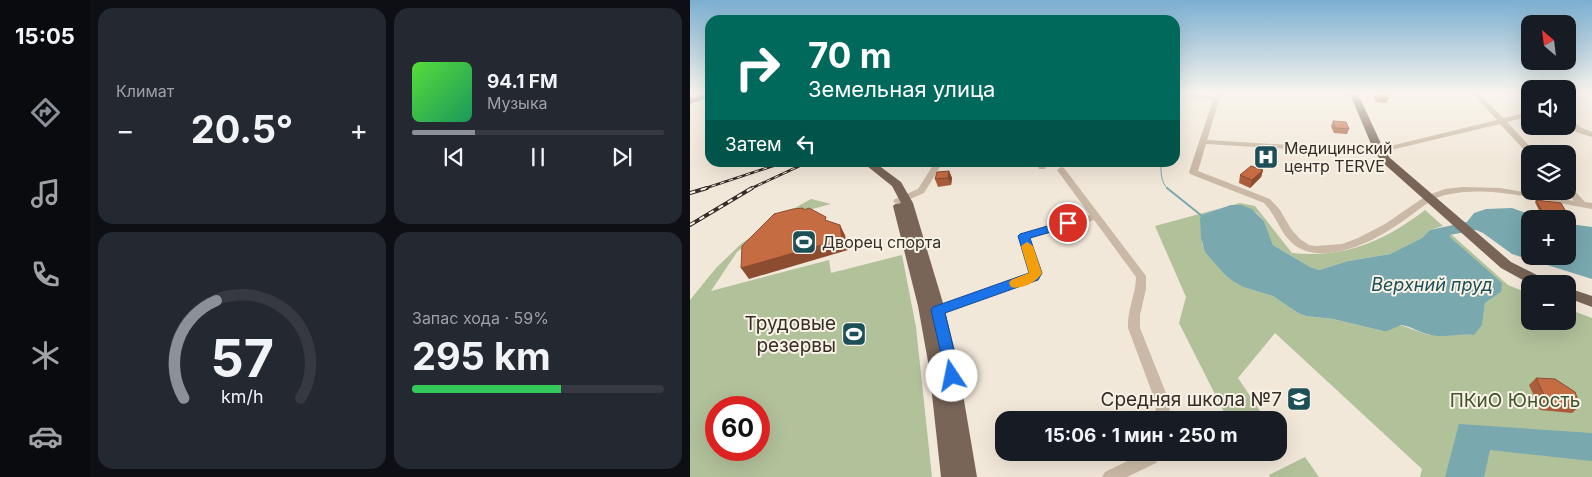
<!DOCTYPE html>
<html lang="ru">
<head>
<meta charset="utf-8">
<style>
	:root { --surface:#171b24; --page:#242831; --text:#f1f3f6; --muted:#9ea1a6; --line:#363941; --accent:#8c9099 }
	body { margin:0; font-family:Inter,sans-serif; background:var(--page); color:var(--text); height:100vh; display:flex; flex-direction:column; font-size:19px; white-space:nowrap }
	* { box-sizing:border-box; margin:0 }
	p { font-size:16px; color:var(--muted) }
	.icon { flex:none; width:28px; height:28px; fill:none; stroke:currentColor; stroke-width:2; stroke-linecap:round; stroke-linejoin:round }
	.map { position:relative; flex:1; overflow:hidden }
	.panel { display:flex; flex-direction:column; gap:8px; padding:8px; background:#0d0f14; width:600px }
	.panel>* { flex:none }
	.guide { position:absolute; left:15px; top:15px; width:475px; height:152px; border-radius:15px; box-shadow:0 5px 20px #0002; background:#00695c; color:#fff; overflow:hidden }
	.needle { width:32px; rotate:332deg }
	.fabs { position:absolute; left:831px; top:15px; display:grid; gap:10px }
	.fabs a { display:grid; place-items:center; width:55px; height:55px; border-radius:10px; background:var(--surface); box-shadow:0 5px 20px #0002; font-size:25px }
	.speed { position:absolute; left:15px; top:396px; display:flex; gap:10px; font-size:25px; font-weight:700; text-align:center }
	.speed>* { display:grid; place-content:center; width:65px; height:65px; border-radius:50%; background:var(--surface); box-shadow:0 5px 20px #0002; line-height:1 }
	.speed .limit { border:8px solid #d22; background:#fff; color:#111 }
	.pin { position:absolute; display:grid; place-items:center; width:42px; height:42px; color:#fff; margin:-21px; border:2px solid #fff; border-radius:50%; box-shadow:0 1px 5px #0007 }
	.me { position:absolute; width:55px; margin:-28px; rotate:349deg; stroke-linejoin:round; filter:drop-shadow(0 0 4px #0008) }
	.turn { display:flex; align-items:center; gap:18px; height:105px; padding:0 20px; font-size:22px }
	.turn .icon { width:65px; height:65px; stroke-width:2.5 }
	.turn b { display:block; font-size:35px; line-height:42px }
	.then { display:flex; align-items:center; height:48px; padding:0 20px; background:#0003; gap:10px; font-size:19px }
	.big { font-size:38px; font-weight:700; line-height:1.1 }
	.panel .card { flex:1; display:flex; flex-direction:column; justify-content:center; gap:8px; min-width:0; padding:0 18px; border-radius:15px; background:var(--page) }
	.panel .dial { align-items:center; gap:0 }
	.dial svg { height:130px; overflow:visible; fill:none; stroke:var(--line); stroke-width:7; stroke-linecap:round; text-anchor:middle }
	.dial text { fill:var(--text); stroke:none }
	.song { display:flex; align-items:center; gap:15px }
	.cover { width:60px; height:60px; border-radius:8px; background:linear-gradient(135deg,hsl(110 70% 55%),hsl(150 70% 35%)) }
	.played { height:5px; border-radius:2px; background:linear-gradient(90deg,var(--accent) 25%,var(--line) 25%) }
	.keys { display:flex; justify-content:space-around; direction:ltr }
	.heat { display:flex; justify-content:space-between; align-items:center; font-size:28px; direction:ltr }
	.charge { height:8px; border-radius:4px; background:linear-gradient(90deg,#34c759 59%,var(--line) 0) }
	.panel .tiles { flex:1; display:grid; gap:8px; grid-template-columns:repeat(2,1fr) }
	.trip { position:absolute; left:305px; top:411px; width:292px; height:50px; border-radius:15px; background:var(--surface); box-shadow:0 5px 20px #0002; font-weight:700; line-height:50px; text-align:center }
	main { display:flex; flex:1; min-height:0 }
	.dock { display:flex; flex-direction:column; width:90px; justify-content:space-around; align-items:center; background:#090b0e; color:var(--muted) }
	.dock .icon { width:35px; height:35px }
	.dock .active { color:var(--accent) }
	.dock b { font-size:22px; color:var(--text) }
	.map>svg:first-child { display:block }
</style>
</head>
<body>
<main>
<nav class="dock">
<b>15:05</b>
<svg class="icon active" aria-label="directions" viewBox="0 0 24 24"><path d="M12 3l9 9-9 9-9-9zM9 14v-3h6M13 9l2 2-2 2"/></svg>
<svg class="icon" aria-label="music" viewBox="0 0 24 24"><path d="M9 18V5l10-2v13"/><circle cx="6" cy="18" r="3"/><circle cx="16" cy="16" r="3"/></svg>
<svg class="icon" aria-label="phone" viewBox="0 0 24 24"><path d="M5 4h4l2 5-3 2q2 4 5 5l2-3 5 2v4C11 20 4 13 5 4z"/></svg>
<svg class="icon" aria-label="climate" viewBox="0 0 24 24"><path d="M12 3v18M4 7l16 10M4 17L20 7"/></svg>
<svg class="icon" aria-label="car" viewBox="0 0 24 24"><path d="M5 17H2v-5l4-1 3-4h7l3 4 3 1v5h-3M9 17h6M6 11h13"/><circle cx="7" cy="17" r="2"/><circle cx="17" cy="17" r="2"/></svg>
</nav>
<section class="panel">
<div class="tiles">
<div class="card"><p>Климат</p>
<div class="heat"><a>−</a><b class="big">20.5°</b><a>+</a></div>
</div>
<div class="card">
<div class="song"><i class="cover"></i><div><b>94.1 FM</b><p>Музыка</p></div></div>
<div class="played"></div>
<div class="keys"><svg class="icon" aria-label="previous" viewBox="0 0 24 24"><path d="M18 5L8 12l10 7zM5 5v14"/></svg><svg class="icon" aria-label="pause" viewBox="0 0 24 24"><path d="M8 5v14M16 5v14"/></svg><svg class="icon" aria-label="next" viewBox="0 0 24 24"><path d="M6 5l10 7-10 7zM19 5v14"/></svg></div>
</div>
<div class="card dial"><svg viewBox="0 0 100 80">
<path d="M14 69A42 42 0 1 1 86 69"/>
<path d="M14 69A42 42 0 0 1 34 9" stroke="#8c9099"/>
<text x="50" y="56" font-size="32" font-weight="700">57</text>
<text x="50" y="72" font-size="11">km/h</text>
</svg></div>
<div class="card"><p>Запас хода · 59%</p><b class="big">295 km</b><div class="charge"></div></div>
</div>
</section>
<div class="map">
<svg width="902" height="477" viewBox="0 0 902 477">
	<rect width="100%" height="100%" fill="#f2e8da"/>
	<!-- green -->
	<path fill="#b1c19a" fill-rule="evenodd" d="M121,199L141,204L89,218L47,252L21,291L139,260L141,273L212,255L226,327L242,477H0V300L26,268L52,243L103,209ZM26,408H69V450H26Z
		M550,203L565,206L602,253C655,258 693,242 735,210L753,226L740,230L732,238L700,254L658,261L629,270L620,267L583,245L574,221L567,213L556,207L541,205L514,214L512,244L536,276L553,287L583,296L608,313L616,316L643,319L693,331H698L710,325L739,335L784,334L792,324L795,303L811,292L761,238L760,235H762L818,285L840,294V321H878V309L902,318V477H730L732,469L585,333L548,378L576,420H538L489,323L496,297L465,226Z
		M615,457L629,477H580L579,475Z"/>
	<!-- water -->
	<path fill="#79a8af" d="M541,205H551L562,209L574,221L583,245L620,267L629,270L658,261L700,254L732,238L740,230L777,222L784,213L796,209L822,208L853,219H840V256H878V226L880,224L902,227V279L822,254L793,233L786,230L760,235L761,238L812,283L811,292L795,303L792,325L784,335C769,333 756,338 741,335C730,333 721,326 711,325L698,331H693L643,319L616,316L608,313L583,296L553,287L543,281L536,276L515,252L511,238L510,218L514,214Z
		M769,424L902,433V461L800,450L794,477H755Z"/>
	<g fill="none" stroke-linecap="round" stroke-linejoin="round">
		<!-- stream-far1 -->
		<path stroke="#79a8af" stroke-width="1" d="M471,162C471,171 470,182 478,189"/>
		<!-- stream -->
		<path stroke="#79a8af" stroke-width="2" d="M477,188L512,216"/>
		<!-- minor -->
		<path fill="#cab9a6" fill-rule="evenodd" d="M485,94L524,96L525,94H531L517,140L684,150L807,120L783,94H790L813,118L840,112V116L817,122L847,154H840V156L810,124L684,154L516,144L508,171L580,199L590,210L601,229L610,239L619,245L626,246L652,244L668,238L695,224L736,196L755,189L773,187L810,188L884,201L875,191H878V186L881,187L895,202L902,203V209C854,202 804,184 755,195C742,198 731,208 720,216C695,234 669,250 638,253C625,254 612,252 602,243C590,232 586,215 574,203L500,174L499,172L523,100L485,96Z
			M878,118L892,128L902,132V137L886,132L878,123Z
			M245,162H253L234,193L211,203H205L203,201L205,199L228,189Z
			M346,162H354L356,167L355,169H349Z
			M371,167L374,168L456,276V289L450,315V328L480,403L479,420H465L466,403L438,328C437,310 446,294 446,277L404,220L340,238L351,273L348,279L242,316L238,315L236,312L238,309L340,273L329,236L330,234L400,215L367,170Z
			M456,452H471L466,463L437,477H412L415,472Z"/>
		<!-- major -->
		<path fill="#786558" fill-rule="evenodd" d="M12,94H20V97L0,104V98Z
			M660,94H668L694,150L700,158L821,262L857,280L859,284H840L811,268L692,162L684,151Z
			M172,162H184L211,182L223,203L253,303L267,359L287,477H251L239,367L228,306L203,206L205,204L211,203L202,186Z
			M878,288L902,296V307L878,298Z"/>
		<defs>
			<path id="rail-far1" d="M13,189L95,162
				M60,189L118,162"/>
			<path id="rail" d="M0,193L17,188
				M0,225L62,188"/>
		</defs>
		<!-- rail-far1 casing -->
		<use href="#rail-far1" stroke="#352d27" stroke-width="2.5"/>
		<!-- rail casing -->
		<use href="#rail" stroke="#352d27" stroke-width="4"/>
		<!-- rail-far1 -->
		<use href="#rail-far1" stroke="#f9f2e6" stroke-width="1" stroke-dasharray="4.5" stroke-linecap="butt"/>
		<!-- rail -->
		<use href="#rail" stroke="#f9f2e6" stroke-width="2" stroke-dasharray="5.5" stroke-linecap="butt"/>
	</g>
	<!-- wall -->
	<path fill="#aa5d3a" d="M685,94H696L698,99L696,103L686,102L684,97Z
		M643,121L659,129L657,134L644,133L641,126Z
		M573,170L571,177L560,188L549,183L550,175Z
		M259,171L262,178L261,185L248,187L245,179Z
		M846,200L871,203L883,224L882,227L878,226V219H853L845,202Z
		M846,378L890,406L882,413L850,410L839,385Z"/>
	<!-- shaded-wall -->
	<path fill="#8b4c2f" d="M573,170L571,177L560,188L562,180Z
		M259,171L262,178L261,185L258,178Z
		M150,225L155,235L158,250L59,279L51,268Z"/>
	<!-- building -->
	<path fill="#c66c43" stroke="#8b4c2f" d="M686,94H696L698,99L687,98Z
		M643,121L656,122L659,129L645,128Z
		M561,166L573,170L562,180L550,175Z
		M259,171L258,178L245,179L247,172Z
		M846,200L871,203L883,224L878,223V219H856Z
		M113,208L114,210L119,208L136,217L135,220L150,225L152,239L51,268L52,246L84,214L103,209Z
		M846,378L865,379L885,392L890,406L858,403Z"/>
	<!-- sky -->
	<linearGradient id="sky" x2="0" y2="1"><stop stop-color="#7bafd1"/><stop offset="0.58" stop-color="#f9f5ee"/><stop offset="1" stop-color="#f9f5ee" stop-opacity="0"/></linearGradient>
	<rect width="902" height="161" fill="url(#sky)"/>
	<!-- route -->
	<path fill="#1a73e8" stroke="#114b97" d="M378,220L383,223L382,226L340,238L352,273L348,280L255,313L270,376L267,380L262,382L257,380L241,310L243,307L339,273L328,236L330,234Z"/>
	<!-- slow -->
	<path fill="#f59e0b" d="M337,242L343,246L352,273C347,282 331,290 321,287L319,283L321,280L339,273L331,246Z"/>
	<!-- icons -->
	<defs>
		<symbol id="hospital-square" viewBox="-11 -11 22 22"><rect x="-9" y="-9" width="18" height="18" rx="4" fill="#1c4f57" stroke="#f9f2e6"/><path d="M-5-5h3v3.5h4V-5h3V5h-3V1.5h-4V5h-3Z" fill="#fff"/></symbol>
		<symbol id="stadium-square" viewBox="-11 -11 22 22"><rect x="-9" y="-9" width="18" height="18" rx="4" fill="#1c4f57" stroke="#f9f2e6"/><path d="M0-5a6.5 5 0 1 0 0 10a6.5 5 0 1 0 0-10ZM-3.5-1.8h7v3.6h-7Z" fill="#fff"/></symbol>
		<symbol id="school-square" viewBox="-11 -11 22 22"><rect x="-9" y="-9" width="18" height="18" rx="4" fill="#1c4f57" stroke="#f9f2e6"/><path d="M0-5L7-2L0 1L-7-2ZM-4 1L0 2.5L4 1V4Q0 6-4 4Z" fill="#fff"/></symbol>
	</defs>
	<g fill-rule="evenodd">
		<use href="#hospital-square" x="562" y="143" width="28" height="28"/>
		<use href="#stadium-square" x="100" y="228" width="28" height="28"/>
		<use href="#stadium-square" x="150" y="320" width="28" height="28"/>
		<use href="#school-square" x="595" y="385" width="28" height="28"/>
	</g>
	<g text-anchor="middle" stroke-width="4" stroke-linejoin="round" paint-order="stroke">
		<!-- poi labels -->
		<g font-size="16" fill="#352d27" stroke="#f9f2e6" text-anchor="start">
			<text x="594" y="154">Медицинский<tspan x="594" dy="18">центр TERVE</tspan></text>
			<text x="132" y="248">Дворец спорта</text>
		</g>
		<!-- water labels -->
		<g font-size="18" font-style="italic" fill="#1c4f57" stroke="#f9f2e6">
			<text x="742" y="291">Верхний пруд</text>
		</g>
		<!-- near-poi labels -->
		<g font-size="19" fill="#352d27" stroke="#f9f2e6" text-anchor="end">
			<text x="146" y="330">Трудовые<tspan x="146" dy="22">резервы</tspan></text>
			<text x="592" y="406">Средняя школа №7</text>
		</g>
		<!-- near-park labels -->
		<g font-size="19" fill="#42542b" stroke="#f9f2e6">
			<text x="825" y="407">ПКиО Юность</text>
		</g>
	</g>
</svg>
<div class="fabs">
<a><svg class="needle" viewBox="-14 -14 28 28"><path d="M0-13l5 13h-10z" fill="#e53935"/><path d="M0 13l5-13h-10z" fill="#9ea1a6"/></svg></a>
<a><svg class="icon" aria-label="sound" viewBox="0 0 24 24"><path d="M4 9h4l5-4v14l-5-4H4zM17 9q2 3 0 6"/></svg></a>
<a><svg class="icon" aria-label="layers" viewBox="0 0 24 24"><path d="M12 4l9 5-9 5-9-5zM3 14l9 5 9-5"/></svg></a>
<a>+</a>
<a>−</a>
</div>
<div class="speed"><div class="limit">60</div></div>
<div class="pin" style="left:378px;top:223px;background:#d93025"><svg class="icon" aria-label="arrive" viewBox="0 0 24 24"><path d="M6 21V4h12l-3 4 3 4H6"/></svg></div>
<svg class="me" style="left:262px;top:376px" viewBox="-20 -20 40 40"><circle r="19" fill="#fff"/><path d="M0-13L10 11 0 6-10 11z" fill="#1a73e8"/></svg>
<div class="trip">15:06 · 1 мин · 250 m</div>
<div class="guide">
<div class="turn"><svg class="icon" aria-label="right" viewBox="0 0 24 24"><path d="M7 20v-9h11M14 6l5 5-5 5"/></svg><div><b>70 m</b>Земельная улица</div></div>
<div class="then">Затем<svg class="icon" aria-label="left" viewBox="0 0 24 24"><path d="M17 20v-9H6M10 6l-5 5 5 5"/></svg></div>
</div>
</div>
</main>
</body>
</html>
